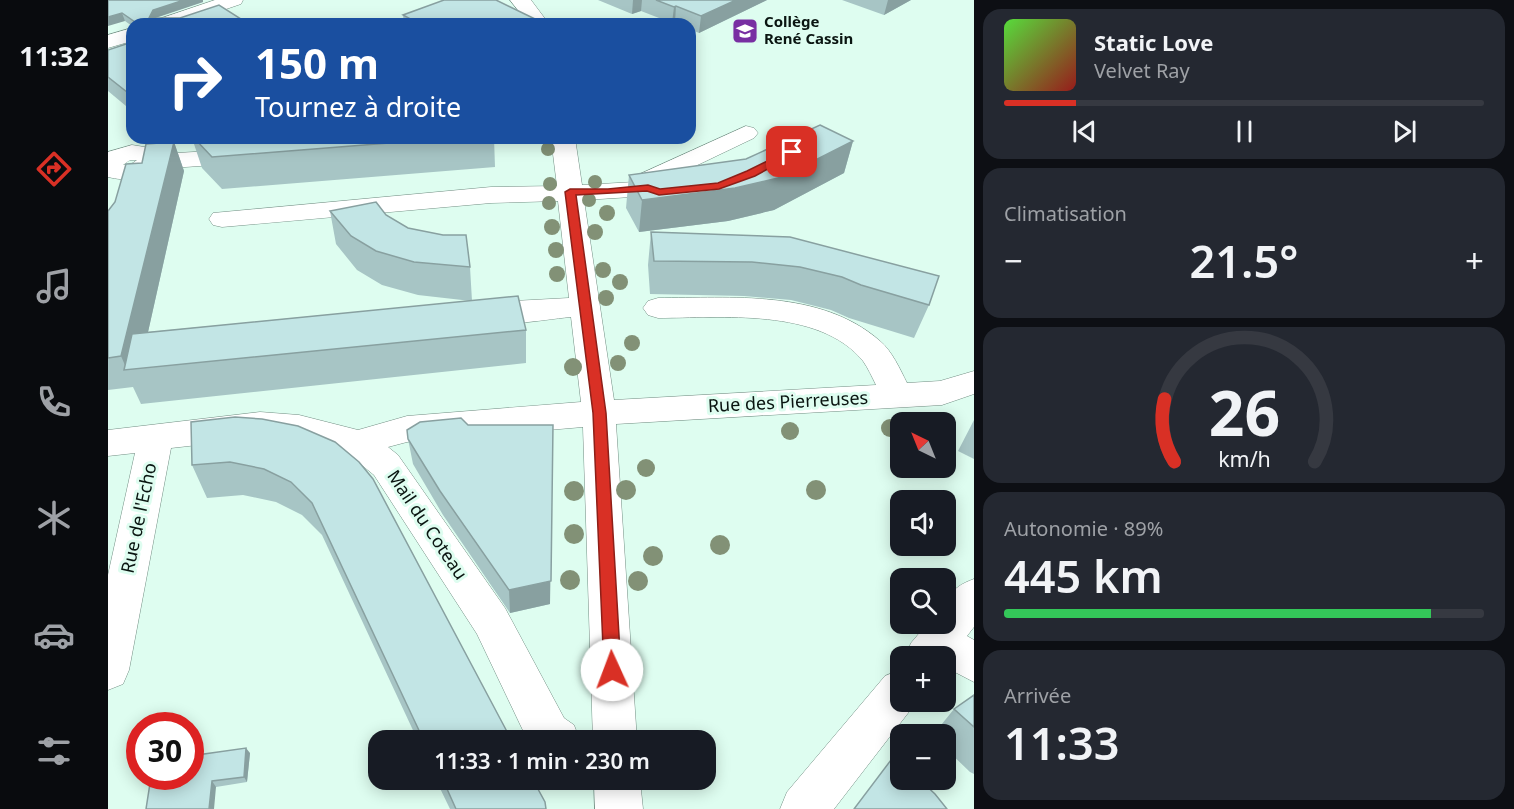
<!DOCTYPE html>
<html lang="fr">
<head>
<meta charset="utf-8">
<style>
	:root { --surface:#171b24; --page:#242831; --text:#f1f3f6; --muted:#9ea1a6; --line:#363941; --accent:#d93025 }
	body { margin:0; font-family:"Noto Sans",sans-serif; background:var(--page); color:var(--text); height:100vh; display:flex; flex-direction:column; font-size:22px; white-space:nowrap }
	* { box-sizing:border-box; margin:0 }
	p { font-size:20px; color:var(--muted) }
	.icon { flex:none; width:33px; height:33px; fill:none; stroke:currentColor; stroke-width:2; stroke-linecap:round; stroke-linejoin:round }
	.map { position:relative; flex:1; overflow:hidden }
	.sheet { display:flex; flex-direction:column; gap:9px; padding:9px; background:#0d0f14; width:540px }
	.sheet>* { flex:none }
	.top-card { position:absolute; left:18px; top:18px; width:570px; height:126px; border-radius:18px; box-shadow:0 3px 15px #0003; background:#1a4fa0; color:#fff; overflow:hidden }
	.needle { width:39px; rotate:317deg }
	.fabs { position:absolute; left:782px; top:412px; display:grid; gap:12px }
	.fabs a { display:grid; place-items:center; width:66px; height:66px; border-radius:12px; background:var(--surface); box-shadow:0 3px 15px #0003; font-size:30px }
	.speed { position:absolute; left:18px; top:712px; display:flex; gap:12px; font-size:30px; font-weight:700; text-align:center }
	.speed>* { display:grid; place-content:center; width:78px; height:78px; border-radius:50%; background:var(--surface); box-shadow:0 3px 15px #0003; line-height:1 }
	.speed .limit { border:9px solid #d22; background:#fff; color:#111 }
	.pin { position:absolute; display:grid; place-items:center; width:51px; height:51px; color:#fff; margin:-26px; border-radius:12px; box-shadow:0 3px 9px #0006 }
	.me { position:absolute; width:66px; margin:-33px; rotate:358deg; stroke-linejoin:round; filter:drop-shadow(0 0 4px #0008) }
	.turn { display:flex; align-items:center; gap:21px; height:126px; padding:0 30px; font-size:27px }
	.turn .icon { width:78px; height:78px; stroke-width:2.5 }
	.turn b { display:block; font-size:42px; line-height:51px }
	.big { font-size:45px; font-weight:600; line-height:1.1 }
	.sheet .widget { flex:1; display:flex; flex-direction:column; justify-content:center; gap:9px; min-width:0; padding:0 21px; border-radius:18px; background:var(--page) }
	.sheet .dial { align-items:center; gap:0 }
	.dial svg { height:156px; overflow:visible; fill:none; stroke:var(--line); stroke-width:7; stroke-linecap:round; text-anchor:middle }
	.dial text { fill:var(--text); stroke:none }
	.song { display:flex; align-items:center; gap:18px }
	.cover { width:72px; height:72px; border-radius:9px; background:linear-gradient(135deg,hsl(110 70% 55%),hsl(0 70% 35%)) }
	.played { height:6px; border-radius:3px; background:linear-gradient(90deg,var(--accent) 15%,var(--line) 15%) }
	.keys { display:flex; justify-content:space-around; direction:ltr }
	.heat { display:flex; justify-content:space-between; align-items:center; font-size:33px; direction:ltr }
	.charge { height:9px; border-radius:4px; background:linear-gradient(90deg,#34c759 89%,var(--line) 0) }
	.trip { position:absolute; left:260px; top:730px; width:348px; height:60px; border-radius:18px; background:var(--surface); box-shadow:0 3px 15px #0003; font-weight:600; line-height:60px; text-align:center }
	main { display:flex; flex:1; min-height:0 }
	.tabs { display:flex; flex-direction:column; width:108px; justify-content:space-around; align-items:center; background:#090b0e; color:var(--muted) }
	.tabs .icon { width:42px; height:42px }
	.tabs .current { color:var(--accent) }
	.tabs b { font-size:27px; color:var(--text) }
	.map>svg:first-child { display:block }
</style>
</head>
<body>
<main>
<nav class="tabs">
<b>11:32</b>
<svg class="icon current" aria-label="directions" viewBox="0 0 24 24"><path d="M12 3l9 9-9 9-9-9zM9 14v-3h6M13 9l2 2-2 2"/></svg>
<svg class="icon" aria-label="music" viewBox="0 0 24 24"><path d="M9 18V5l10-2v13"/><circle cx="6" cy="18" r="3"/><circle cx="16" cy="16" r="3"/></svg>
<svg class="icon" aria-label="phone" viewBox="0 0 24 24"><path d="M5 4h4l2 5-3 2q2 4 5 5l2-3 5 2v4C11 20 4 13 5 4z"/></svg>
<svg class="icon" aria-label="climate" viewBox="0 0 24 24"><path d="M12 3v18M4 7l16 10M4 17L20 7"/></svg>
<svg class="icon" aria-label="car" viewBox="0 0 24 24"><path d="M5 17H2v-5l4-1 3-4h7l3 4 3 1v5h-3M9 17h6M6 11h13"/><circle cx="7" cy="17" r="2"/><circle cx="17" cy="17" r="2"/></svg>
<svg class="icon" aria-label="filters" viewBox="0 0 24 24"><path d="M4 7h16M4 17h16"/><circle cx="9" cy="7" r="2"/><circle cx="15" cy="17" r="2"/></svg>
</nav>
<div class="map">
<svg width="866" height="809" viewBox="0 0 866 809">
	<rect width="100%" height="100%" fill="#defdf0"/>
	<g fill="none" stroke-linecap="round" stroke-linejoin="round">
		<defs>
			<path id="minor" d="M107,0H135L133,4L74,24H45L48,20Z
				M402,0H423L441,24H421Z
				M24,28V41L0,48V35Z
				M638,126L646,128L650,133L646,138L552,183L564,187L568,192L564,197L555,200L539,196L476,200L506,400L768,385C764,377 760,368 755,361C711,307 612,318 550,318L540,315L535,308L540,301L550,298C622,298 713,289 772,341C784,351 792,369 799,383L832,381L866,371V394L834,405L508,424L529,741H485L475,427L299,442L280,447L290,455L397,608L456,718L466,725L472,741H420L369,634L266,475L239,453L191,441L152,438L63,448L21,670L15,684L0,690V575L27,453L0,456V430L152,412L191,415L250,430L299,416L473,402L463,317C430,320 391,329 358,320L354,313L358,306L369,303L461,298L450,201L383,203L114,227L105,225L101,219L105,213L383,187L449,186L443,138H467L474,185L527,182L530,175Z
				M24,145L49,149L52,154L136,149L145,151L148,156L145,161L136,163L48,169C34,181 17,181 0,177V152ZM22,160H29L22,165H15Z
				M866,579V627L859,636L866,640V682L837,667V657H797L803,643L819,624H837C837,599 841,588 866,579Z
				M792,670V702H808L807,704L726,809H672L679,792L777,676Z
				M486,780H532L535,809H487Z"/>
		</defs>
		<!-- minor casing -->
		<use href="#minor" stroke="#728e83" stroke-width="1"/>
		<!-- minor -->
		<use href="#minor" fill="#fff" fill-rule="evenodd"/>
	</g>
	<!-- trees -->
	<g fill="#829176">
		<circle cx="440" cy="149" r="7"/>
		<circle cx="487" cy="182" r="7"/>
		<circle cx="442" cy="184" r="7"/>
		<circle cx="481" cy="200" r="7"/>
		<circle cx="441" cy="203" r="7"/>
		<circle cx="499" cy="213" r="8"/>
		<circle cx="444" cy="227" r="8"/>
		<circle cx="487" cy="232" r="8"/>
		<circle cx="448" cy="250" r="8"/>
		<circle cx="495" cy="270" r="8"/>
		<circle cx="449" cy="274" r="8"/>
		<circle cx="512" cy="282" r="8"/>
		<circle cx="498" cy="298" r="8"/>
		<circle cx="524" cy="343" r="8"/>
		<circle cx="510" cy="363" r="8"/>
		<circle cx="465" cy="367" r="9"/>
		<circle cx="782" cy="428" r="9"/>
		<circle cx="682" cy="431" r="9"/>
		<circle cx="538" cy="468" r="9"/>
		<circle cx="518" cy="490" r="10"/>
		<circle cx="708" cy="490" r="10"/>
		<circle cx="466" cy="491" r="10"/>
		<circle cx="466" cy="534" r="10"/>
		<circle cx="612" cy="545" r="10"/>
		<circle cx="545" cy="556" r="10"/>
		<circle cx="462" cy="580" r="10"/>
		<circle cx="530" cy="581" r="10"/>
	</g>
	<!-- wall -->
	<path fill="#a7c5c5" d="M0,0H95V2L47,18L134,24H24V26L17,21Z
		M490,0H659L591,33L582,29V24H571L567,22L564,23L533,11L524,14Z
		M734,0H803L776,15Z
		M295,15L425,18V24H296Z
		M24,42V111L0,91V50Z
		M84,138H386L387,167L114,189L94,168Z
		M745,141L736,173L666,210L620,221L531,232L518,208L521,175L638,159Z
		M66,142L76,171L40,332L363,301L310,295L274,285L249,270L228,244L222,211L278,215L362,267L364,301L418,330V363L33,404L25,387L0,390V211L34,163Z
		M543,232L682,237L821,305L806,338L741,318L723,310L683,300L636,296L542,294L540,265Z
		M154,419L404,741H310L214,535L194,515L168,502L135,495L99,498L84,465Z
		M866,420V459L850,451Z
		M300,439L442,604L402,613L335,515L305,464Z
		M866,695V774L862,772L837,748V735H825L846,709Z
		M142,753L139,782L108,787L38,809Z
		M328,780H425L438,809H342Z"/>
	<!-- shaded-wall -->
	<path fill="#88a0a0" d="M76,0H95V2L47,18H41L45,10Z
		M525,0H534L533,11L524,14Z
		M628,0H659L591,33L593,16Z
		M780,0H803L776,15Z
		M568,6L567,22L564,23L566,7Z
		M14,13L17,21L0,26V17Z
		M425,18V24H410Z
		M133,19L134,24H118Z
		M745,141L736,173L666,210L620,221L531,232L534,200Z
		M66,142L76,171L32,368L19,370L13,356Z
		M445,425L442,604L402,613L401,590Z
		M138,748L142,753L139,782L136,777Z
		M104,781L108,787L106,809H101Z"/>
	<!-- building -->
	<path fill="#c2e5e5" stroke="#88a0a0" stroke-width="1.5" d="M0,0H76L45,10L41,18H72L111,5L133,19L118,24H30L14,13L0,17Z
		M336,0H388L425,18L410,24H307L310,23L295,15Z
		M548,0H628L593,16L568,6L566,7Z
		M24,42V96L0,77V50Z
		M712,125L745,141L674,177L627,188L534,200L521,175L638,159Z
		M86,138H344L104,157Z
		M66,142L13,356L0,358V211L7,202L18,164L34,163L38,144Z
		M268,202L278,215L300,228L335,235H358L362,267L306,262L268,251L243,236L222,211Z
		M543,232L682,237L831,276L821,305L753,285L734,277L692,267L644,262L546,261Z
		M410,296L418,330L16,370L24,334Z
		M127,417L154,419L190,426L227,442L251,462L265,479L404,741H316L204,503L183,482L156,469L122,462L84,465L83,422Z
		M353,418L360,425H445L443,581L401,590L332,491L300,439L299,430L312,422Z
		M866,695V727L846,709Z
		M138,748L136,777L104,781L101,809H38L43,777H82V756Z
		M786,756L792,761V780H812L827,794L839,809H746Z
		M335,780H425L437,802L438,809H348Z"/>
	<!-- route -->
	<path fill="#d93025" stroke="#8d1f18" stroke-width="1.5" d="M684,149L687,150V154L647,176L611,189L551,195L539,191L468,195L498,413L513,670L511,676L504,678L498,676L496,670L485,413L457,192L462,189H500L540,185L552,189L610,183L639,171Z"/>
	<!-- icons -->
	<defs>
		<symbol id="school-square" viewBox="-11 -11 22 22"><rect x="-9" y="-9" width="18" height="18" rx="4" fill="#782fa2" stroke="#defdf0"/><path d="M0-5L7-2L0 1L-7-2ZM-4 1L0 2.5L4 1V4Q0 6-4 4Z" fill="#fff"/></symbol>
	</defs>
	<g fill-rule="evenodd">
		<use href="#school-square" x="622" y="16" width="30" height="30"/>
	</g>
	<g text-anchor="middle" stroke-width="6" stroke-linejoin="round" paint-order="stroke">
		<!-- far-poi labels -->
		<g font-size="15" font-weight="bold" fill="#0a1511" stroke="#defdf0" text-anchor="start">
			<text x="656" y="27">Collège<tspan x="656" dy="17">René Cassin</tspan></text>
		</g>
		<!-- street labels -->
		<g font-size="18" fill="#0a1511" stroke="#defdf0">
			<text transform="translate(680 402) rotate(-3)" y="6">Rue des Pierreuses</text>
			<text transform="translate(31 518) rotate(-78)" y="6">Rue de l'Echo</text>
			<text transform="translate(319 525) rotate(56)" y="6">Mail du Coteau</text>
		</g>
	</g>
</svg>
<div class="fabs">
<a><svg class="needle" viewBox="-14 -14 28 28"><path d="M0-13l5 13h-10z" fill="#e53935"/><path d="M0 13l5-13h-10z" fill="#9ea1a6"/></svg></a>
<a><svg class="icon" aria-label="sound" viewBox="0 0 24 24"><path d="M4 9h4l5-4v14l-5-4H4zM17 9q2 3 0 6"/></svg></a>
<a><svg class="icon" aria-label="search" viewBox="0 0 24 24"><circle cx="10" cy="10" r="6"/><path d="M15 15l6 6"/></svg></a>
<a>+</a>
<a>−</a>
</div>
<div class="speed"><div class="limit">30</div></div>
<div class="pin" style="left:684px;top:152px;background:#d93025"><svg class="icon" aria-label="arrive" viewBox="0 0 24 24"><path d="M6 21V4h12l-3 4 3 4H6"/></svg></div>
<svg class="me" style="left:504px;top:670px" viewBox="-20 -20 40 40"><circle r="19" fill="#fff"/><path d="M0-13L10 11 0 6-10 11z" fill="#d93025"/></svg>
<div class="trip">11:33 · 1 min · 230 m</div>
<div class="top-card">
<div class="turn"><svg class="icon" aria-label="right" viewBox="0 0 24 24"><path d="M7 20v-9h11M14 6l5 5-5 5"/></svg><div><b>150 m</b>Tournez à droite</div></div>
</div>
</div>
<section class="sheet">
<div class="widget">
<div class="song"><i class="cover"></i><div><b>Static Love</b><p>Velvet Ray</p></div></div>
<div class="played"></div>
<div class="keys"><svg class="icon" aria-label="previous" viewBox="0 0 24 24"><path d="M18 5L8 12l10 7zM5 5v14"/></svg><svg class="icon" aria-label="pause" viewBox="0 0 24 24"><path d="M8 5v14M16 5v14"/></svg><svg class="icon" aria-label="next" viewBox="0 0 24 24"><path d="M6 5l10 7-10 7zM19 5v14"/></svg></div>
</div>
<div class="widget"><p>Climatisation</p>
<div class="heat"><a>−</a><b class="big">21.5°</b><a>+</a></div>
</div>
<div class="widget dial"><svg viewBox="0 0 100 80">
<path d="M14 69A42 42 0 1 1 86 69"/>
<path d="M14 69A42 42 0 0 1 9 37" stroke="#d93025"/>
<text x="50" y="56" font-size="32" font-weight="700">26</text>
<text x="50" y="72" font-size="11">km/h</text>
</svg></div>
<div class="widget"><p>Autonomie · 89%</p><b class="big">445 km</b><div class="charge"></div></div>
<div class="widget"><p>Arrivée</p><b class="big">11:33</b></div>
</section>
</main>
</body>
</html>
